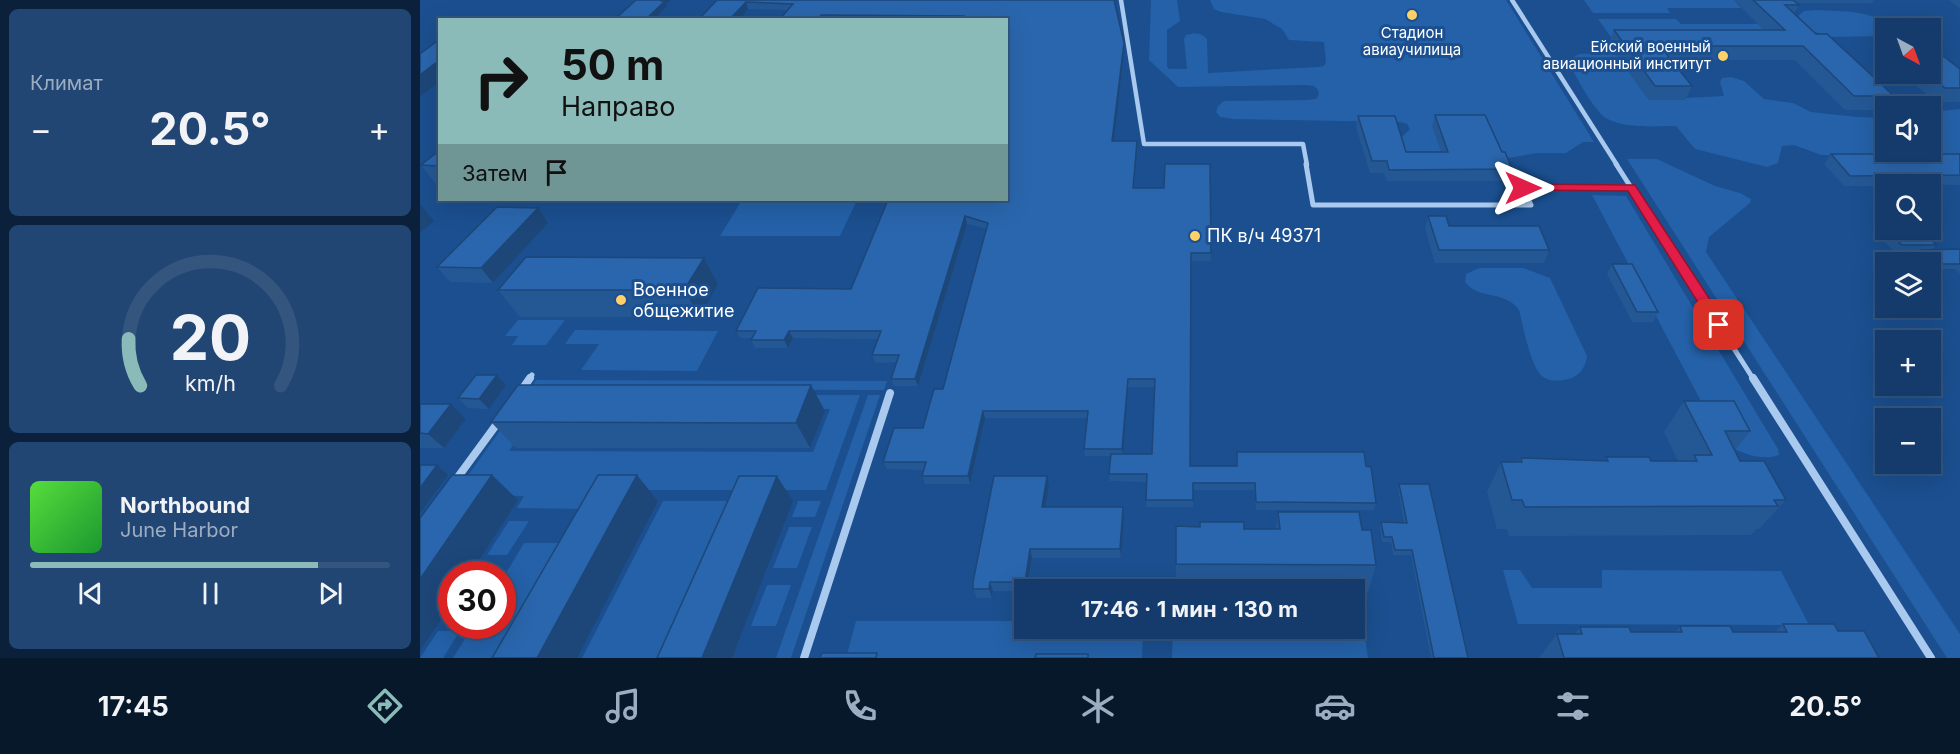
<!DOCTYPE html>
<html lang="ru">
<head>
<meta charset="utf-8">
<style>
	:root { --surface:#143b6b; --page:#214673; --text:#f1f3f6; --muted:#9dadc1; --line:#33557e; --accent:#8bbbb9 }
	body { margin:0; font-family:Inter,sans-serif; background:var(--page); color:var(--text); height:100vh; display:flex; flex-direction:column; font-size:22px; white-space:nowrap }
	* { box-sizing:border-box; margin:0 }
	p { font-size:20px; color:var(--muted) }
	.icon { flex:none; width:33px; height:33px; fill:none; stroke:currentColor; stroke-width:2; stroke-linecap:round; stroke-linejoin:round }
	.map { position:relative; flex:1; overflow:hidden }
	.sheet { display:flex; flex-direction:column; gap:9px; padding:9px; background:#0b203b; width:420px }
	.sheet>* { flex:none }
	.hud { position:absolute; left:18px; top:18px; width:570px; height:183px; border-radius:0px; box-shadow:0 6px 24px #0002,0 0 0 2px var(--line); background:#8bbbb9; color:#111; overflow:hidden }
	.needle { width:39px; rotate:139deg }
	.controls { position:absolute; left:1455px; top:18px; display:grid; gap:12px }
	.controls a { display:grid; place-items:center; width:66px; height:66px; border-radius:0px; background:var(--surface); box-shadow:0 6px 24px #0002,0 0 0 2px var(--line); font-size:30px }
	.speed { position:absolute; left:18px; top:561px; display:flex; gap:12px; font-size:30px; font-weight:700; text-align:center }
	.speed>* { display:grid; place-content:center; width:78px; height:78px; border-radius:50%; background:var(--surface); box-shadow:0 6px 24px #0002,0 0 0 2px var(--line); line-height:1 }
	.speed .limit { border:9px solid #d22; background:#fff; color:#111 }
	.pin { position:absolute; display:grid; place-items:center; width:51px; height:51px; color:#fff; margin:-26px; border-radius:12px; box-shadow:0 3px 9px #0006 }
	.me { position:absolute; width:66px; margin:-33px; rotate:90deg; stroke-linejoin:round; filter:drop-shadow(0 0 4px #0008) }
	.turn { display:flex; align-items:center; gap:21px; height:126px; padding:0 24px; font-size:27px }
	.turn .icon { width:78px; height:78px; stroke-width:2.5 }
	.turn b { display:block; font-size:42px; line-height:51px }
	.then { display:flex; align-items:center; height:57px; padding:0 24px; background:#0003; gap:12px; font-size:22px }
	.big { font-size:45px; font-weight:700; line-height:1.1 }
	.sheet .tile { flex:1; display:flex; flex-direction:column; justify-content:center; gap:9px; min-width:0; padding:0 21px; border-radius:9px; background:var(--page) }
	.sheet .dial { align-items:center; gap:0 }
	.dial svg { height:156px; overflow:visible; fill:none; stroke:var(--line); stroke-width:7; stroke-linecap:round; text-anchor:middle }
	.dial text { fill:var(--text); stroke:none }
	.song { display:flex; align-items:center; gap:18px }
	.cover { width:72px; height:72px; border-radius:9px; background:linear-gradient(135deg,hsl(110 70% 55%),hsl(130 70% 35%)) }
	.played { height:6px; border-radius:3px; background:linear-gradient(90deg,var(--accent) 80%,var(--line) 80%) }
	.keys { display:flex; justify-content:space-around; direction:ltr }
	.heat { display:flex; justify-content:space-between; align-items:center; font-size:33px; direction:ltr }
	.trip { position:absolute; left:594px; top:579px; width:351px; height:60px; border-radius:0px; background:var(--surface); box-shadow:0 6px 24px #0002,0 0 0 2px var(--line); font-weight:700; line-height:60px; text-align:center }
	.tab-bar { display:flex; height:96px; justify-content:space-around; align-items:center; background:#08182b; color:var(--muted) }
	.tab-bar .icon { width:42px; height:42px }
	.tab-bar .on { color:var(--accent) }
	.tab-bar b { font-size:27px; color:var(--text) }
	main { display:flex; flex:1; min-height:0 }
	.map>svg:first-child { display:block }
</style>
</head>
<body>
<main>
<section class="sheet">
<div class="tile"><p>Климат</p>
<div class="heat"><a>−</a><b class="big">20.5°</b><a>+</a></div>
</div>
<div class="tile dial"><svg viewBox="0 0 100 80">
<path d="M14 69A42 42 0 1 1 86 69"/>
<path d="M14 69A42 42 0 0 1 8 45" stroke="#8bbbb9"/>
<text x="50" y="56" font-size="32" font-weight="700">20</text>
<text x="50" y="72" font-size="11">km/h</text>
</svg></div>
<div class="tile">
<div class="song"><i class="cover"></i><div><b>Northbound</b><p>June Harbor</p></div></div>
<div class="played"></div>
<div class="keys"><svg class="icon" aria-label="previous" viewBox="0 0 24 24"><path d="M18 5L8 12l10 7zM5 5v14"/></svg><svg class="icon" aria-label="pause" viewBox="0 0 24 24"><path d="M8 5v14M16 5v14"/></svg><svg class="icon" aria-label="next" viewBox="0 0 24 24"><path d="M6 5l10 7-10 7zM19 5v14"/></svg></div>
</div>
</section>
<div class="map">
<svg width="1540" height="658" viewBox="0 0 1540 658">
	<rect width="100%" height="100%" fill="#1b4f8f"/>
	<!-- green -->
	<path fill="#2461a8" d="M731,0H757L760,21L747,30V66L749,69H767L764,39L766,35C774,33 781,32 787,39L788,73L897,67L904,66L906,62L904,42L869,40L862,29L845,19L801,12L794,9L790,0H1086L1174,142H1163L1146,153H1117L1082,159L988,156L976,143L990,129L987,124L980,122L813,119L800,117L796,112L798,106L804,101L887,100L896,99L899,94L898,90L894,86L886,85L758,87L729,60Z
		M1164,0H1314L1321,8H1247L1250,13H1173Z
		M1398,10C1424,12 1451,9 1472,28H1466L1465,36L1410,37L1392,31L1378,16L1384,11Z
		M1178,19H1256L1261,24H1338L1357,44H1196Z
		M1195,53L1229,100L1304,96L1300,82L1302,78L1311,77L1324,81L1344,99L1373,103L1391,112L1437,117L1465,118L1466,152H1510L1511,112L1540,109V157L1401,155L1374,145L1362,146L1358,163L1347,167L1275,149L1256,126C1236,126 1195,130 1180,113C1168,100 1159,81 1150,66L1149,60L1159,54Z
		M1207,159H1237L1295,186L1320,193L1331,199L1330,203L1289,237L1286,252L1540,634V658H1527Z
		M1172,195L1206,196L1358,449L1359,455C1342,462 1316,452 1302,441Z
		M322,200H437L420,236H300Z
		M1059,268H1103L1130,278L1167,356C1166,367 1159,377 1148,379C1140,381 1132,382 1125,378C1111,372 1103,325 1099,310C1085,290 1058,300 1045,282L1046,274Z
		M98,320H145L126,345H92L98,336H85Z
		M155,330L298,331L277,371L161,370L179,344H145Z
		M116,380L467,381L464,390L132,389L89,451L393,452L410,409H391L396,395H440L406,490H177L165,509L97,508L104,496L34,495Z
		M448,395H460L371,658H356Z
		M243,501H331L264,658H162Z
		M378,501H401L395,517H372Z
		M89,521H109L87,555H67Z
		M369,527H392L377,568H353Z
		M104,543H141L74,658H33L53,626H82L83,578Z
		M1083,570H1100L1112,588H1182V570L1361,571L1389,625L1098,624Z
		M347,585H371L356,626H331Z
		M436,621H604V628L723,629L722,658H426Z
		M935,625H943L948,658H752L753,629L934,628Z
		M18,631H40L23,658H0Z"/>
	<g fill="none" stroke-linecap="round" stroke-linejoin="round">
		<!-- minor-far2 -->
		<path stroke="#a9c9ee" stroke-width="4.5" d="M701,0L724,144H883L887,165
			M1092,0L1197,165"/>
		<!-- minor-far1 -->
		<path stroke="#a9c9ee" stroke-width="5" d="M886,164L893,205H1111L1103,188L1211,187
			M1196,164L1334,380
			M109,380L112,375"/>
		<!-- minor -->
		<path stroke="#a9c9ee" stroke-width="8" d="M1333,378L1511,658
			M101,391L110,378
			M35,481L79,421
			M384,658L470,393"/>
	</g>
	<!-- wall -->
	<path fill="#245895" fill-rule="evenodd" d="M297,0H694L704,43V50L693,141H717V148L714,188H744L790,164L791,261H771L770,466H816L817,452L946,466L956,503L954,510H836L834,490H773V507H726L727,482L690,481L689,474L690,456H665L664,449L668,418H565L550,484H505L502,476L504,470L467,469L463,462L503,428L523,389L567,229L547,224L498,386H474L471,379L476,362L456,363L452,355L458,339L373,338L368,348H335L331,340L332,338H320L316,331L431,289L586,20H359L367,10L328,9ZM708,387H735L732,454H703Z
		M1314,0H1454L1452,3H1377L1379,5L1374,14L1396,34L1474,96L1467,106H1466L1465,110H1425L1375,60H1251L1272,86L1265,100H1229L1189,44L1194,30H1344Z
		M1529,0H1540V9Z
		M1540,69V102H1515L1482,74H1510Z
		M1015,115L1082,152L1092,169L1089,181H967L964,173H950L936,127L938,116L986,152H1021L1012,126Z
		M20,150V184H16L1,165Z
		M1411,154H1540V185L1466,184V186H1424L1404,164Z
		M1008,216L1029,226L1129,250L1124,263H1015L1005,229Z
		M128,223L73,283L30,282L17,267Z
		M1464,226H1466V230H1501L1516,245L1512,250L1540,249V274L1535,269H1510V262H1504L1498,255L1499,253H1475L1458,234Z
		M284,258L298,284L280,317H100L78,290Z
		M1192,264L1238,312L1233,322H1212L1187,274Z
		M77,375L86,385L69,409L48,408L38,398Z
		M1264,401L1330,431L1315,450L1320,461L1366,500L1339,529H1336L1331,535L1089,536L1087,529H1077L1067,492L1081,462H1098L1101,458L1184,461L1186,457L1231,461H1258L1244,432Z
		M0,404L46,419L24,448H0Z
		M405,411L390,448H96L71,422Z
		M627,476L629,486L626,507H703L704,517L701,558H612L608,590H604V591H573L572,598H557L553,589Z
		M979,484L1048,658H1011L991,555H973L971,542H962L960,527L961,522L984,523L978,489Z
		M858,512L942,530L956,565L948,592H934V590H756V564L824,529H856Z
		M1363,624L1418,631L1459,658H1119L1137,634H1155L1160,627L1211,632H1255L1260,626L1313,632H1354Z"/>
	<!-- shaded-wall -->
	<path fill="#1d4779" d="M243,0H251L246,4L247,6L233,20H225Z
		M326,2L328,9L319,20H309Z
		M401,15L402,20H397Z
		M704,43V50L693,148L692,141Z
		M17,62L20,65V81L0,97V75Z
		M717,141V148L713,196V188Z
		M0,204L14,221L0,233Z
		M118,208L128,223L73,283L61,268Z
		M545,216L547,224L498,386L495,379Z
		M284,258L298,284L280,317L264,290Z
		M369,331L373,338L368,348L364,340Z
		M77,375L86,385L69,409L59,399Z
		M708,379V387L703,456L702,449Z
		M391,385L405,411L390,448L376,423Z
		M31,404L46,419L24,448L8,434Z
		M563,411L565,418L550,484L548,476Z
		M17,465L28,475L0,513V488Z
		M72,475L98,500L50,574H32V603L0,651V579Z
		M217,475L238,501L157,658H117Z
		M357,476L373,501L312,658H282Z
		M627,476L629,486L624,516L622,507Z
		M703,507L704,517L701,558L700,549Z
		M610,549L612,558L607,590L605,582Z
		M570,582L573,591L572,598L569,589Z"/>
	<!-- building -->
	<path fill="#2a66ad" stroke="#1d4779" stroke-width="1.5" d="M216,0H243L242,1H245L225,20H194Z
		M297,0H694L704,43L692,141H717L713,188H744L745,164H790L791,253H771L770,466H817V452H944L946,466L951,467L956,503L836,502L835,483H773V500H726L727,474H689L691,454H732L735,379H708L702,449H664L668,411H563L548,476H502L506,462H463L474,428H503L514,389H523L568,223L545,216L495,379H471L479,355H452L461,331H369L364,340H331L336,331H316L338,288L431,289L468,200H586V20H543L544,16L401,15L397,20H359L373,4L326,2L309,20H278Z
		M1333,0H1373L1379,5H1365L1396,34H1407L1474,96H1434L1383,46H1240L1272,86H1235L1194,30H1365Z
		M20,39V62H17L0,75V54Z
		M1510,46L1540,69V88H1525L1508,74H1510Z
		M1015,115H1065L1082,152H1085L1092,169L969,170L967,161H952L938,116H975L986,152H1028Z
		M20,150V166L1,165Z
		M1411,154H1540V175L1430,176Z
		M77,207L118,208L61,268L17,267Z
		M1008,216H1026L1029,226H1119L1129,250H1019Z
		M1467,230H1501L1516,245H1482Z
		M1540,249V264H1515L1502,250Z
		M106,257L284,258L264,290H78Z
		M1192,264H1212L1238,312H1217Z
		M56,375H77L59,399L38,398Z
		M98,385H391L376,423L71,422Z
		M1264,401H1314L1330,431H1305L1320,461H1344L1366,500H1354L1358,506L1105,507L1102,500H1092L1081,462H1102L1101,458L1188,461L1186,457H1229L1231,461H1277L1274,455H1292Z
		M0,404H31L8,434L0,433Z
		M0,465H17L0,488Z
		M32,475H72L0,579V518Z
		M178,475H217L117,658H72Z
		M319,476H357L282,658H237Z
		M574,476H627L622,507H703L700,549H610L605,582H570L569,589H553V582Z
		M979,484H1009L1048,658H1014L992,550H975L972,537H964L961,522L987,523Z
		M858,512H939L942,530H951L956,565L756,564V526L780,527V522H824V529H860Z
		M1363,624H1414L1418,631H1444L1459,658H1144L1137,634H1162L1160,627H1209L1211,632H1262L1260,626H1310L1313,632H1367Z
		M402,653H457L456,658H400Z
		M616,654H668V658H615Z"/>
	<!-- route -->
	<path fill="#e11d48" stroke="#92132f" stroke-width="1.5" d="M1103,184L1215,185L1304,321L1305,325L1304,328H1294L1208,191L1099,190L1097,188Z"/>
	<!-- markers -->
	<g fill="#ffd166" stroke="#1b4f8f" stroke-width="2">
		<circle cx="992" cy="15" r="6"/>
		<circle cx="1303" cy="56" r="6"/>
		<circle cx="775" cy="236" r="6"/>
		<circle cx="201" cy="300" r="6"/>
	</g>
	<g text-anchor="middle" stroke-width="6" stroke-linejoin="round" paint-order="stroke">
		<!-- far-poi labels -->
		<g font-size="15" fill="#fff" stroke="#1b4f8f">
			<text x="992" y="38">Стадион<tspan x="992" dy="17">авиаучилища</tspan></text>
			<text x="1291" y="52" text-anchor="end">Ейский военный<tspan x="1291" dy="17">авиационный институт</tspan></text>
		</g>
		<!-- poi labels -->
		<g font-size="18" fill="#fff" stroke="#1b4f8f" text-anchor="start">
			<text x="787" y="242">ПК в/ч 49371</text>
			<text x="213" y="296">Военное<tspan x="213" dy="21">общежитие</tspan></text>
		</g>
	</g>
</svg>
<div class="controls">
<a><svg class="needle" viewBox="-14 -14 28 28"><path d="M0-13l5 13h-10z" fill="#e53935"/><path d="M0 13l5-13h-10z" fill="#9dadc1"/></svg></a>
<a><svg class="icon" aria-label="sound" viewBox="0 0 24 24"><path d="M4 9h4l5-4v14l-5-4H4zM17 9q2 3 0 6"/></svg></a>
<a><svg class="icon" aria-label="search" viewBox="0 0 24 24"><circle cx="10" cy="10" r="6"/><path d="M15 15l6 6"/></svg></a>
<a><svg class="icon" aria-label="layers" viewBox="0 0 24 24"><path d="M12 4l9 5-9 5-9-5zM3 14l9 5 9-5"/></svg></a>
<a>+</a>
<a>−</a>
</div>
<div class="speed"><div class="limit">30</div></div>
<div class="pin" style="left:1299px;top:325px;background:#d93025"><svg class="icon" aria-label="arrive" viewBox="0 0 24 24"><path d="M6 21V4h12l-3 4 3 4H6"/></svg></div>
<svg class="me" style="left:1103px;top:188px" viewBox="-20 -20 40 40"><path d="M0-17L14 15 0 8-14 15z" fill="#e11d48" stroke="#fff" stroke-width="4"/></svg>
<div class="trip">17:46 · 1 мин · 130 m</div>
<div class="hud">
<div class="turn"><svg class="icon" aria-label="right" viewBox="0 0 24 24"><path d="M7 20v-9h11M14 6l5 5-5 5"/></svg><div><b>50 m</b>Направо</div></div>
<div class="then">Затем<svg class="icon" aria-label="arrive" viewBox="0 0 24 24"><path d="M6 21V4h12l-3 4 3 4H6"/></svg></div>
</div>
</div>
</main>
<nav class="tab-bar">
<b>17:45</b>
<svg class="icon on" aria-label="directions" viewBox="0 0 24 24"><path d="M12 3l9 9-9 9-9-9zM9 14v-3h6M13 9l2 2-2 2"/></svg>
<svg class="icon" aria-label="music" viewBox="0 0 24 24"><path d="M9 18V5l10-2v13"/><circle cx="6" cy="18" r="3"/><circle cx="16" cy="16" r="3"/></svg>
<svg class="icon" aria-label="phone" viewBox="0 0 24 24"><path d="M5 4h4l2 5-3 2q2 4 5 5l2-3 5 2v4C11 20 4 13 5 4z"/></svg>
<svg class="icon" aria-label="climate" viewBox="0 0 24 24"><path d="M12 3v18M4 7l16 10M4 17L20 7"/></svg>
<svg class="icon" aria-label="car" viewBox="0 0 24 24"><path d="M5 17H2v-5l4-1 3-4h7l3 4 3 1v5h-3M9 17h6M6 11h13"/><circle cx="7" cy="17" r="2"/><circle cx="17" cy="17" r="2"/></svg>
<svg class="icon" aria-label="filters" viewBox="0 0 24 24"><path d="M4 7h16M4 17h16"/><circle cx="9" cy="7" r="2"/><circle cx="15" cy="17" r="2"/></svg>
<b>20.5°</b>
</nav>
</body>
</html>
